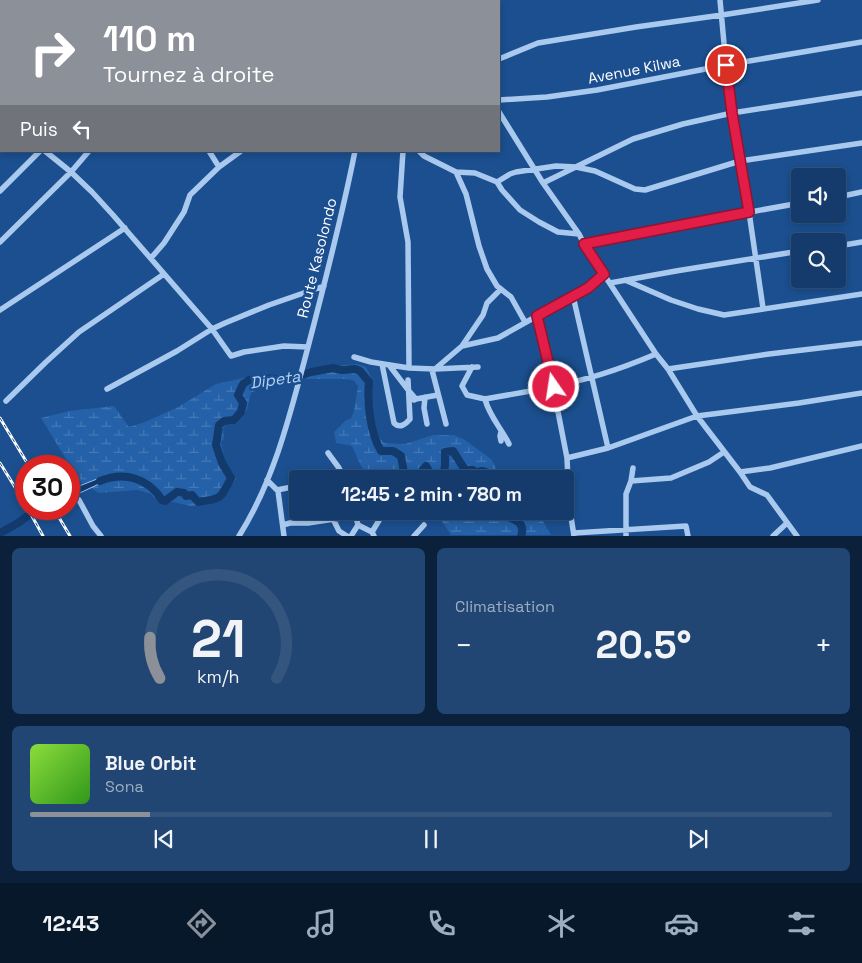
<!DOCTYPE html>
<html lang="fr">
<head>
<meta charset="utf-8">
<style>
	:root { --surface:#143b6b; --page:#214673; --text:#f1f3f6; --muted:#9dadc1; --line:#33557e; --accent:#8c9099 }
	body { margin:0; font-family:"Space Grotesk",sans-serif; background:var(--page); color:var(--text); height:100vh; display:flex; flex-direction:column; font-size:19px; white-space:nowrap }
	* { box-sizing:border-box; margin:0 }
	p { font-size:16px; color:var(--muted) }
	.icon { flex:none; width:28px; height:28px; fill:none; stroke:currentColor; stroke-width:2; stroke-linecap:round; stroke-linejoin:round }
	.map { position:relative; height:536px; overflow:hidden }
	.sheet { display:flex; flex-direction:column; gap:12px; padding:12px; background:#0b203b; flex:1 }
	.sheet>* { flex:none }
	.hud { position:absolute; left:0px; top:0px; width:500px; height:152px; box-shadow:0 2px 8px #0003,0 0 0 1px var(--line); background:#8c9099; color:#fff; overflow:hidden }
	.buttons { position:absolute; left:791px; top:168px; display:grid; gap:10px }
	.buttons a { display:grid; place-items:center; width:55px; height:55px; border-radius:5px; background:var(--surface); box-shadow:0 2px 8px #0003,0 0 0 1px var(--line); font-size:25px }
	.speed { position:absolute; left:15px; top:455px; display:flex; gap:10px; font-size:25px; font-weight:700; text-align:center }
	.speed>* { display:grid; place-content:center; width:65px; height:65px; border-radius:50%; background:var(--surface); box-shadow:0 2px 8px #0003,0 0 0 1px var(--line); line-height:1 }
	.speed .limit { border:8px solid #d22; background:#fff; color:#111 }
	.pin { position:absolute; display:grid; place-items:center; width:42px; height:42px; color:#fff; margin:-21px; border:2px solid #fff; border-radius:50%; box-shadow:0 1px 5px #0007 }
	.me { position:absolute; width:55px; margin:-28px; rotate:347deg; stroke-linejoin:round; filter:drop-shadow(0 0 4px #0008) }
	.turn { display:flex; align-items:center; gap:18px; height:105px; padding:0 20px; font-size:22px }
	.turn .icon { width:65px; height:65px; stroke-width:2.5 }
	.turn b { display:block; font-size:35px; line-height:42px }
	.then { display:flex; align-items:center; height:48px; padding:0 20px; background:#0003; gap:10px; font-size:19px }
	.big { font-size:38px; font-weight:800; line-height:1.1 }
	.sheet .widget { flex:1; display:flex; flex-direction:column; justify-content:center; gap:8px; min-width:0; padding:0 18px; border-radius:8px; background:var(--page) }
	.sheet .dial { align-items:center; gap:0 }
	.dial svg { height:130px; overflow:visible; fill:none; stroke:var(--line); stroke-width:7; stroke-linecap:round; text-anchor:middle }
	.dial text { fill:var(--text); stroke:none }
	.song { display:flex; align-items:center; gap:15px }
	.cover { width:60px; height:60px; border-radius:8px; background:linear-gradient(135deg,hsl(90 70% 55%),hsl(110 70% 35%)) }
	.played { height:5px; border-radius:2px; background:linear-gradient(90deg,var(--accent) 15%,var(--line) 15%) }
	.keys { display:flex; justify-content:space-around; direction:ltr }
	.heat { display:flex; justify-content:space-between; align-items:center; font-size:28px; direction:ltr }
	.sheet .tiles { flex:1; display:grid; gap:12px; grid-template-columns:1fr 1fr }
	.widget:last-child { grid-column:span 2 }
	.trip { position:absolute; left:289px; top:470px; width:285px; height:50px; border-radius:5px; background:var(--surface); box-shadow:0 2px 8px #0003,0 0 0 1px var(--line); font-weight:800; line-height:50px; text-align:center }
	.tabs { display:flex; height:80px; justify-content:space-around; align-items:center; background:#08182b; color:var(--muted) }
	.tabs .icon { width:35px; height:35px }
	.tabs .current { color:var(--accent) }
	.tabs b { font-size:22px; color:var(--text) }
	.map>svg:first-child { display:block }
</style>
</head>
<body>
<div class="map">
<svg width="862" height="536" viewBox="0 0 862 536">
	<defs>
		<pattern id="wetland-marsh" width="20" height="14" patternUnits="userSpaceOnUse" patternTransform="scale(1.25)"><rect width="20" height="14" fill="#2461a8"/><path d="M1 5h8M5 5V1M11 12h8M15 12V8" fill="none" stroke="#4579b5"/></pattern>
	</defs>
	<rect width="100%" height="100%" fill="#1b4f8f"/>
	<!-- wetland -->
	<path fill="url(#wetland-marsh)" d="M357,364L366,367C368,371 370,374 371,378C374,399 367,427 384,443L405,444L433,435H454L465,440L491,459L499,473L501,479H370L360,464L352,446L336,443L334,432L345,421L351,418L354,411L358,386L353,380L343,379H306L308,368Z
		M267,373L268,383L251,393L247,410L237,424L226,425L223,429L224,439L221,442L226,466L236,479L220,501L208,505L189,506L174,502H159L151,494L138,490L99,493L80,482L41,418L69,411L114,406L129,427L145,422L178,407L216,384Z
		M435,511H537L551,535H451Z"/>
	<!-- water -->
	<path fill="#123a6d" stroke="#9cc4f0" d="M108,477L99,484L69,498V490L97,479Z"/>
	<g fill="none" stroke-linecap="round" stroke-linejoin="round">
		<!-- river -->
		<path stroke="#123a6d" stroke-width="8" d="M415,479H418L420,473L426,466L429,471V479
			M443,479L445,465V452L453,451L465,470H473L476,474C481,469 484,471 490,474L488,479
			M100,481C124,471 148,478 162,500L165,501L177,492L184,493L186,496L192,495L198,502C222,499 220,499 231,478L222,463L216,445L219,425L224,421L234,420L241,412L243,403L238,395L243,384L249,380L263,378L285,380L311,372L333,368L342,370L355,369L360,371L369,382C367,402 370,433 381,451H393L401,456C402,463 404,470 404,477L407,479
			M504,511L505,516C515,519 526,523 521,536
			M0,533L18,523L37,509"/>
		<!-- minor -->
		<path stroke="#a9c9ee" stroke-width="5.5" d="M425,0L426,1
			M720,0L726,65L732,113L749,212L763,308
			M160,1L162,0
			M266,1L268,0
			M377,1V0
			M499,59L538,43L636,27L722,15L818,0
			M499,100L547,97L597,90L726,65L862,42
			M0,101L1,100
			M499,112L543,183L579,234L584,244L656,354L668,369L697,416L740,472L750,487L767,495L797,536
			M0,134H1
			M45,151L71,172L92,192L113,215L212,329L231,356L244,352L284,346L308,347
			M209,151L219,167
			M403,151L400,197L408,242L409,368
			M419,151L424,156L456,172L475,173L497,182L502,190L520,210L539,222L558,232L579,234
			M456,172L466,194L479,246L487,269L497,286L511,297L525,322
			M497,182L510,174L516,172L556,166L576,167L595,171L635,189L645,190L740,161L862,143
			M543,183L633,139L683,124L732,113L862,93
			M0,191L40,151
			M838,197L862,192
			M0,242L71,172L89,151
			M584,244L684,224L800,203
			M838,246L862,242
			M151,258L164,243L184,212L190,195L219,167L241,151
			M625,280L671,300L698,309L724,315L862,294
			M610,283L676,271L800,251
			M573,296L608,448
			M0,310L125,228
			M537,316L553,386L567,458L569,504L574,536
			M462,346L483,315L487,303L501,289
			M354,357L371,362L409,368L435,369L462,346L498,338L537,316L588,288L604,274
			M382,364L394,423C400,429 406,424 410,419L408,380
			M389,365L409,391L416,399
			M472,367L462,386L467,395L485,399L553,387
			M435,369L478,367
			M668,369L769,354L862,343
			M432,370L446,424
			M553,386C589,380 623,368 656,354
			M107,389L177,351L212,329L225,323L269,305L324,286
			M425,397L424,408L427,424
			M485,399C489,416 502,429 509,444
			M414,400L416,399L438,395
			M6,401L46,362L79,332L164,274
			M501,441L500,436L501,432
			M328,453L339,468L345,479
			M567,458L608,448L697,416L799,403L862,393
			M740,472L770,468L862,446
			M267,480L278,491L284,536
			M631,481L671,478L709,462L724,452
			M277,490L292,487L298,492
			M79,500L93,526L101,536
			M333,519L339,531L347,536
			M283,525L290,523H308L341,518L356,517L358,515L357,511
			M358,525L372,532
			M574,533L686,526L688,536
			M239,536C275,479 291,411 308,347C325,282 342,217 355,151
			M351,536L358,525L356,517
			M374,536L372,532L383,514
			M414,536L424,525
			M626,536V494L631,481L633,468
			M773,536L787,523"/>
		<defs>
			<path id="rail" d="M0,418L29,466
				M0,463L26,505
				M28,509L43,536
				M54,509L70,536"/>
		</defs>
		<!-- rail casing -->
		<use href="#rail" stroke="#fff" stroke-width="3"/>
		<!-- rail -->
		<use href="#rail" stroke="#1b4f8f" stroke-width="1" stroke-dasharray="4" stroke-linecap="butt"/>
	</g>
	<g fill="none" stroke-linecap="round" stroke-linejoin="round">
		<defs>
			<path id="route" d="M554,387L537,316L588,288L604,274L584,244L749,212L732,113L726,65"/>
		</defs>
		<!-- route casing -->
		<use href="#route" stroke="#92132f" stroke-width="12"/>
		<!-- route -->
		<use href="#route" stroke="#e11d48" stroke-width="9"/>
	</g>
	<g text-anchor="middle" stroke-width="5" stroke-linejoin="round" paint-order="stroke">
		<!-- street labels -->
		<g font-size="15" fill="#fff" stroke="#1b4f8f">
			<text transform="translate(634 70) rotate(-11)" y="5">Avenue Kilwa</text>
			<text transform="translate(317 258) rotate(-76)" y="5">Route Kasolondo</text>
		</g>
		<!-- water labels -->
		<g font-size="16" font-style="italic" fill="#b5d3f5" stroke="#1b4f8f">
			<text transform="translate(275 379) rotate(-8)" y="6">Dipeta</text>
		</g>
	</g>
</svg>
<div class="buttons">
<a><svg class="icon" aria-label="sound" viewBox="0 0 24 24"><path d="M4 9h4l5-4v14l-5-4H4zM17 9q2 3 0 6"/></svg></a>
<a><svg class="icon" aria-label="search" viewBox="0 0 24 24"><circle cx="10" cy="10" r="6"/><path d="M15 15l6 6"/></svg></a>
</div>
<div class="speed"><div class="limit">30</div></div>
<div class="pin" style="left:726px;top:65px;background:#d93025"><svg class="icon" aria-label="arrive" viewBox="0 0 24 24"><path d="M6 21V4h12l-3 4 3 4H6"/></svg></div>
<svg class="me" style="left:554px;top:387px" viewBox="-20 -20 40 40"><circle r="17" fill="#e11d48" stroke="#fff" stroke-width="3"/><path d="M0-11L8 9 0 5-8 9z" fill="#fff"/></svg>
<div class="trip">12:45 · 2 min · 780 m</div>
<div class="hud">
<div class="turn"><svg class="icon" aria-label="right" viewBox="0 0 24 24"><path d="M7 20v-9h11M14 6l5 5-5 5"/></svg><div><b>110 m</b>Tournez à droite</div></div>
<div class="then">Puis<svg class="icon" aria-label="left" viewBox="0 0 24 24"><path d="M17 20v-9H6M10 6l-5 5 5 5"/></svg></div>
</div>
</div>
<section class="sheet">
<div class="tiles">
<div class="widget dial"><svg viewBox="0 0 100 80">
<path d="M14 69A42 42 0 1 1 86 69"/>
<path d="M14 69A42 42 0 0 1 8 44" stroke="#8c9099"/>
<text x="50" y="56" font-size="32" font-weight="700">21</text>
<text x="50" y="72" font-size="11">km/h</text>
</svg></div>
<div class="widget"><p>Climatisation</p>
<div class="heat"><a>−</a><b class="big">20.5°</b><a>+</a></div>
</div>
<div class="widget">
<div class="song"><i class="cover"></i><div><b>Blue Orbit</b><p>Sona</p></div></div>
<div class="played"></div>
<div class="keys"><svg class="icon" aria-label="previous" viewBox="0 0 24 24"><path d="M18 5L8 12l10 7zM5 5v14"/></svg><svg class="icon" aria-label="pause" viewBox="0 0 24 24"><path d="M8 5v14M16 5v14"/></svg><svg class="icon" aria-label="next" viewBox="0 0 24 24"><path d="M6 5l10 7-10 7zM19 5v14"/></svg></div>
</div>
</div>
</section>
<nav class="tabs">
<b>12:43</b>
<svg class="icon current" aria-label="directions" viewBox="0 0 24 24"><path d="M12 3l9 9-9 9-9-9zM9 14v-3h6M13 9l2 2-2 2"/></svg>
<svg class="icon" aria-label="music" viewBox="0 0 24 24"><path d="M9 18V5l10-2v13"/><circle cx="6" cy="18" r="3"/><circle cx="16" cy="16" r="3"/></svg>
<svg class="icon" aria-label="phone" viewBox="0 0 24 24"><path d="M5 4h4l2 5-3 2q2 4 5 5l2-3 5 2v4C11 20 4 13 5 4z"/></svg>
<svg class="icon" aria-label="climate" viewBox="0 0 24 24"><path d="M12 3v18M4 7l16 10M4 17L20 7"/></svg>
<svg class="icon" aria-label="car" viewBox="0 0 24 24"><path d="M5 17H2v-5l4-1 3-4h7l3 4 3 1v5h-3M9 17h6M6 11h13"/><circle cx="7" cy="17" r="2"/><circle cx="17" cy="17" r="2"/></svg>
<svg class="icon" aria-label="filters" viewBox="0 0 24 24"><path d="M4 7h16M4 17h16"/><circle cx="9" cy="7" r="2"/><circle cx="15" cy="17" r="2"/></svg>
</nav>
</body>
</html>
